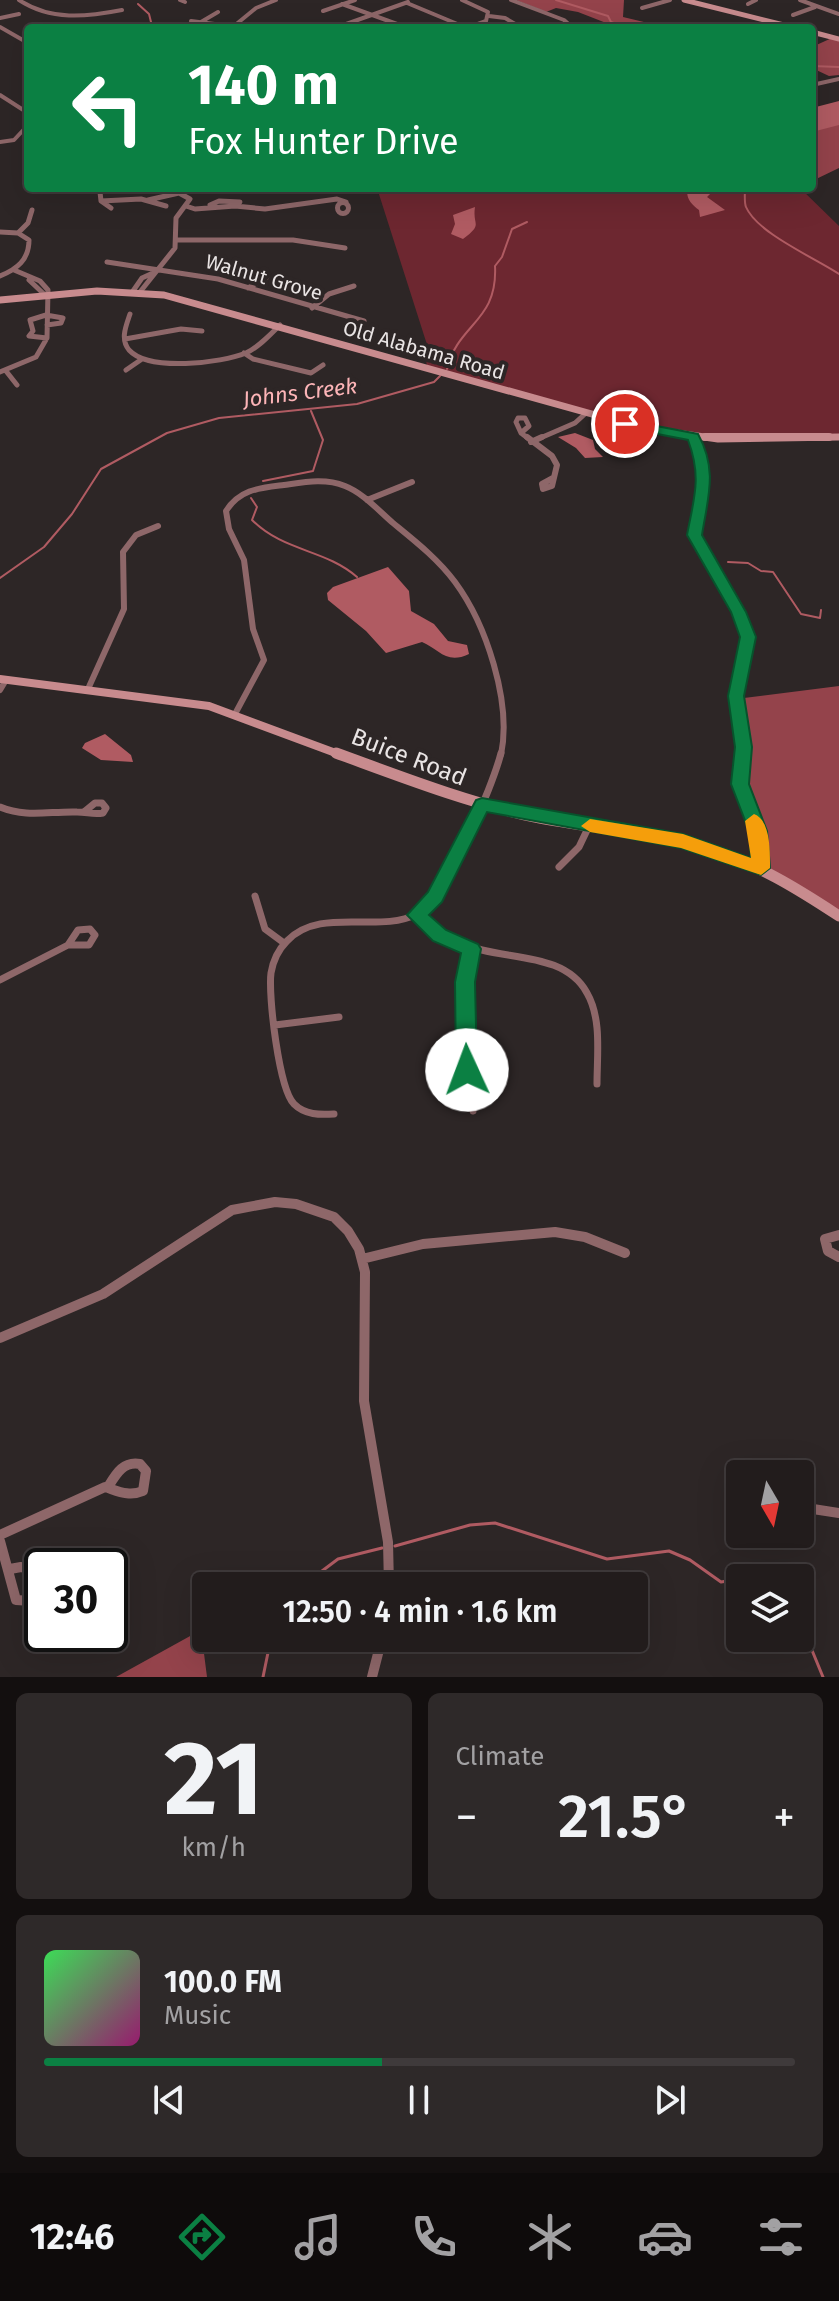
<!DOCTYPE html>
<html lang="en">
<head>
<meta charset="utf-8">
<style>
	:root { --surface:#221c1c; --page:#2e2929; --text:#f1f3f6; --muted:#a2a1a3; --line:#3f3a3b; --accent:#0b8043 }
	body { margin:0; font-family:"Fira Sans",sans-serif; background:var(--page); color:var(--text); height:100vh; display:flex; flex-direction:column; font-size:30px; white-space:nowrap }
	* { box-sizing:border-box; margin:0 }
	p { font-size:26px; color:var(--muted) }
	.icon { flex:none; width:44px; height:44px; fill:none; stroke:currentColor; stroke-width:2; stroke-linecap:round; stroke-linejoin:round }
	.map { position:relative; height:1677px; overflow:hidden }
	.details { display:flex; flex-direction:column; gap:16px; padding:16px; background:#130f0f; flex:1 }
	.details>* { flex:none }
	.top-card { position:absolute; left:24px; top:24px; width:792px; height:168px; border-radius:8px; box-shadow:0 8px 32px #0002,0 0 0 2px var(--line); background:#0b8043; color:#fff; overflow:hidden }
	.needle { width:52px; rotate:171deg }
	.controls { position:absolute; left:726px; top:1460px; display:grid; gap:16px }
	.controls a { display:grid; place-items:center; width:88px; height:88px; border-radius:8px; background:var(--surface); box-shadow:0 8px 32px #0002,0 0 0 2px var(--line); font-size:40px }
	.speed { position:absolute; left:24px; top:1548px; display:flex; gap:16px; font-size:40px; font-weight:700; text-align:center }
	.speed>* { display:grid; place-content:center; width:104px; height:104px; border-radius:50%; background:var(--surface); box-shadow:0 8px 32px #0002,0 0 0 2px var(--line); line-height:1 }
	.speed .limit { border:4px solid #111; border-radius:12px; background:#fff; color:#111 }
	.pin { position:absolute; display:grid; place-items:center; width:68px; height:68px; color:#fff; margin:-34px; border:4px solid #fff; border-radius:50%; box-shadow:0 2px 8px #0007 }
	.me { position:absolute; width:88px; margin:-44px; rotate:358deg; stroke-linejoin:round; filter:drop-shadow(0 0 6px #0008) }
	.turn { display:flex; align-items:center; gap:28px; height:168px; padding:0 32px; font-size:36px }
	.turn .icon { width:104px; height:104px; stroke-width:2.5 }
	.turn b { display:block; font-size:56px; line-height:68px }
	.big { font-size:60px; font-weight:600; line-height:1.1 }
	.details .card { flex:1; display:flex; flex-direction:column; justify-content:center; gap:12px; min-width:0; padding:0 28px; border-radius:12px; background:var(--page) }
	.details .dial { align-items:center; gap:0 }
	.dial b { font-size:104px; line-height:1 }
	.song { display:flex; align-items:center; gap:24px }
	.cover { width:96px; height:96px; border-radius:12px; background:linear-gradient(135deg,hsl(130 70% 55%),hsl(320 70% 35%)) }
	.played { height:8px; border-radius:4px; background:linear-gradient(90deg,var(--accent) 45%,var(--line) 45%) }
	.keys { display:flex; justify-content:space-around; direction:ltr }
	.heat { display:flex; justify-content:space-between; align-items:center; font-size:44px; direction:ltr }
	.details .tiles { flex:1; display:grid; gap:16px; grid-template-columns:1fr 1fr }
	.card:last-child { grid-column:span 2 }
	.trip { position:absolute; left:192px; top:1572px; width:456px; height:80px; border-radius:8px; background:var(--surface); box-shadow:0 8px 32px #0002,0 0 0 2px var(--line); font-weight:600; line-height:80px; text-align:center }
	.menu { display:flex; height:128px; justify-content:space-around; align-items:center; background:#0e0b0b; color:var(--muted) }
	.menu .icon { width:56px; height:56px }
	.menu .current { color:var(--accent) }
	.menu b { font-size:36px; color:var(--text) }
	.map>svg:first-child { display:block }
</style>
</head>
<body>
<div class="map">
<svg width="839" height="1677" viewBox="0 0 839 1677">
	<rect width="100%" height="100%" fill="#2d2626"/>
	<!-- green -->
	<path fill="#6d2730" d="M377,188H800L839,226V438L707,435L654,431L428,370L425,356L430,354Z"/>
	<!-- forest -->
	<path fill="#94434b" d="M516,0H624L623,17L669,28H619L578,12L556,8L546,12Z
		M834,37L839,38V75L829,76L812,68V47Z
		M839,122V168L812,181V130Z
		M839,686V916L767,870L757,831L737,780L743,739L736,699Z
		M201,1630L207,1677H116Z"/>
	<!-- water -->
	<path fill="#b05b62" d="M839,101V125L812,132V108Z
		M688,188H716L707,197L725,210L700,217L699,210C691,204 685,197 688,188Z
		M475,207C472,226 484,223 463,239L451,234L455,224L453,215Z
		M575,433L593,440L595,449L603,457L585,458L576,448L558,437Z
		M388,567L409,591L411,611L434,624L448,641L467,645L469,654C446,665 439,649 422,642L386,653L366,631L328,600L327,593L333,587Z
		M105,734L131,755L133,762L101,760L82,748L85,743Z"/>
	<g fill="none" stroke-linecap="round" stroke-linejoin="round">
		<!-- stream-far1 -->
		<path stroke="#b05b62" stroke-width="2" d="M556,0L608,16L611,22L627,28
			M138,4L149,14L151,22
			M812,66L839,67
			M745,188C745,193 744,202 746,207C757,233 815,258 839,274
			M447,369C458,323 498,322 495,266L502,257L512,229L527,222
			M263,481L313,471L323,440L311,411
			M251,498L257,507L252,520C284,552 325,549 357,577
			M728,562L748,563L761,571L773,572L801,614L820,618L821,610
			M0,578L44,547L72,514L101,469L167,433L219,418L357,404L434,382L440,376"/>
		<!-- stream -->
		<path stroke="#b05b62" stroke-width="3" d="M395,1546L470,1525L495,1523L607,1559L669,1551L690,1560L721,1582L740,1579
			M750,1578H760
			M302,1586L338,1559L382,1548
			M800,1621L823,1677
			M263,1677L271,1638"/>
		<!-- street-far4 -->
		<path stroke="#8e6769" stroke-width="4" d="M19,0C51,21 86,17 122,10
			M180,0L185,2
			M511,0L564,20L573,28
			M800,0L839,14
			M407,3L467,28L486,21L488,12L462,0
			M342,4L408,28
			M748,4L756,0
			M642,8L670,0
			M323,11L355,0
			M793,15L815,7
			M489,16L505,18L522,28
			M0,18L19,14
			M191,21L246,28
			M201,22L218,12
			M234,26L256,8L276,0
			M0,27L28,43
			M335,28L408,2
			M812,85L839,79
			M0,95L28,113
			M0,142L14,140L28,125"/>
		<!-- street-far3 -->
		<path stroke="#8e6769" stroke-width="5" d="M100,192L101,201L111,208
			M101,201L141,199L166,206
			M337.5 208a5.5 5.5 0 1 1 11 0a5.5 5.5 0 1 1-11 0Z
			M210,205L219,201L240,202
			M186,206L195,209L235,206L265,209L337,199L346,202
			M0,232L18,233L29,240C29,260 17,269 0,276
			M18,233L28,223L32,210
			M177,240H293L345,248
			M107,262L218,279L364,321
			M29,280L46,296
			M248,288L267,277
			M133,291L142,278L153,273
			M140,292L175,248L176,218L190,199L179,193L148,200
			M312,308L329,294L354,286
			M130,314C126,326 120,339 129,350C149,372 221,363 246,353C259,347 270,335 280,325
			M47,325L61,323L63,318L46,315L30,320L33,331L29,336L47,338
			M125,339L181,329L202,331
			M244,353L253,359L311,373L323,365
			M126,370L142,359
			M6,371L17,385
			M0,372L36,357L47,338L48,290L40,281L14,270
			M518,418H525L529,426L521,433L516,422Z
			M521,433L529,439
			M538,439L575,423L586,413"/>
		<!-- street-far2 -->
		<path stroke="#8e6769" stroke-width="6" d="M527,437L552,456L557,465L552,486L543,489L542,484L553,478
			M694,437L705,476L695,525L696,541L732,600L748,637L736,696L743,755
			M531,442L542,437
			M367,500L412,482
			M88,689L124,609L123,552L136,535L158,526
			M0,690L6,680
			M235,714L264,660L253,629L244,560L229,529L226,511C240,489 260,488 284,485C305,482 325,478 345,486C363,493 378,510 393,523C415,541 438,559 455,582C486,624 512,702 501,755"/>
		<!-- street-far1 -->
		<path stroke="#8e6769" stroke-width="7" d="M743,753L740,784L758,831L761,868
			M0,807C26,818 50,811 77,812C87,812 94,815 103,813L106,808L102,803H95L84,812
			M559,867L579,847L589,826
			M255,896L265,929L284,943
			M417,915C438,930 456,943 482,950C517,959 567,956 587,993C602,1019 597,1055 597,1084
			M90,929L95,935L89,945H68L78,930Z
			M471,949C461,1004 465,1056 473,1111
			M0,980L68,945
			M275,1025L339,1017
			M334,1114C320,1115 305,1115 294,1104C279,1089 268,995 271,973C273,961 279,949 287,941C320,906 379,934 417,914C446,899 493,785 501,753"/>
		<!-- street -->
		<path stroke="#8e6769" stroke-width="10" d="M839,1235L825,1239L828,1251L839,1257
			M362,1259L423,1244L555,1232L585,1237L625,1253
			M0,1338L103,1294L232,1210L275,1202L296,1204L334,1217L348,1231L359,1249L365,1272L364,1401L388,1542L389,1586
			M800,1511L813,1509L839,1513
			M0,1535L105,1487C118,1491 129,1497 143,1491L146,1471L140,1464C123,1461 116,1474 108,1487
			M0,1541L16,1600L32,1601L42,1593
			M10,1569L21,1567L42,1573
			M372,1677L382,1638"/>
		<!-- secondary-far3 -->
		<path stroke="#c88b8e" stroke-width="5" d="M684,0L796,28
			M812,32L839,39"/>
		<!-- secondary-far2 -->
		<path stroke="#c88b8e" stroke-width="7" d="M0,300L97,291L164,295L642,428L718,439L839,437"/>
		<!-- secondary-far1 -->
		<path stroke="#c88b8e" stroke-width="8" d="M705,437H829
			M0,679L209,706L341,755"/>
		<!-- secondary -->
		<path stroke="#c88b8e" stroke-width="11" d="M336,753C402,777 466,802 534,817C592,829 652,831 709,849C756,863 798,889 839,916"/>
	</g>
	<!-- route -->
	<path fill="#0b8043" stroke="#07532c" stroke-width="2" d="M625,420L698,434C718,470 708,497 702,535L746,612L756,637L744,696L752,747L749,784L767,831L770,868L761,875L681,848L487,812L442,902L429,915L446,930L478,944L481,949L475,982L477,1070L474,1076L467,1079L459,1076L456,1070L455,982L461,953L433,941L407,915L428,892L476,800L482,798L683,834L751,858L749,831L731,784L735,747L728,696L740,637L731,612L687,535C694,498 702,477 688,440L621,427V421Z"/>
	<!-- slow -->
	<path fill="#f59e0b" d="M754,814C771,820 770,853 770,868L761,875L681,848L590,832L581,826L590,819L683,834L751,858L745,821Z"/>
	<g text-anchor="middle" stroke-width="8" stroke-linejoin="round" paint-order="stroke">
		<!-- far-street labels -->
		<g font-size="20" fill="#e9e4e4" stroke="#2d2626">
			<text transform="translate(264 277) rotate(16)" y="7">Walnut Grove</text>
			<text transform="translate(424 350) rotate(16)" y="7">Old Alabama Road</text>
		</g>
		<!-- far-water labels -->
		<g font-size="22" font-style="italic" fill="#fcb4b7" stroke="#2d2626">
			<text transform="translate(300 392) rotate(-7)" y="8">Johns Creek</text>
		</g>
		<!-- street labels -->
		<g font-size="24" fill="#e9e4e4" stroke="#2d2626">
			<text transform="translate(409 757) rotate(21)" y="8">Buice Road</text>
		</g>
	</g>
</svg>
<div class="controls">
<a><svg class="needle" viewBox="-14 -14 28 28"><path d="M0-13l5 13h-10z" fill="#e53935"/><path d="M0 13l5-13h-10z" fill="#a2a1a3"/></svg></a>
<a><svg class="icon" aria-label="layers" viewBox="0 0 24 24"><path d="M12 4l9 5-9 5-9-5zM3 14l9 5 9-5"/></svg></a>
</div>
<div class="speed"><div class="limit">30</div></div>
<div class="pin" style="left:625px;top:424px;background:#d93025"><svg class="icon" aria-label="arrive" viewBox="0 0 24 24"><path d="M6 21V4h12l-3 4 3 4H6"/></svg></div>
<svg class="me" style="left:467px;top:1070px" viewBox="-20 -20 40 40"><circle r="19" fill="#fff"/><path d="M0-13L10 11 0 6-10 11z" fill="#0b8043"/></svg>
<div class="trip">12:50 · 4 min · 1.6 km</div>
<div class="top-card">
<div class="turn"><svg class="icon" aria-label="left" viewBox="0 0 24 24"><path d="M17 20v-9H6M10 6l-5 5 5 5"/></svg><div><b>140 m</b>Fox Hunter Drive</div></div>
</div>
</div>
<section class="details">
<div class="tiles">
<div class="card dial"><b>21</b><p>km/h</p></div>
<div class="card"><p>Climate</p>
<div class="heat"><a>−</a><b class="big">21.5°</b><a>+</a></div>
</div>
<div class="card">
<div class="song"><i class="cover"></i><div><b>100.0 FM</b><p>Music</p></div></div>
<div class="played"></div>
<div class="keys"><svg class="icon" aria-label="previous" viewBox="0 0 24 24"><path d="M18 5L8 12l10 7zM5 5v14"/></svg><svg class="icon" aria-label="pause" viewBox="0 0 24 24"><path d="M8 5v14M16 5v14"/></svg><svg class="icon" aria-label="next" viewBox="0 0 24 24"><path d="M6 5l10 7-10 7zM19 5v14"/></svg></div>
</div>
</div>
</section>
<nav class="menu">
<b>12:46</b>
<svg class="icon current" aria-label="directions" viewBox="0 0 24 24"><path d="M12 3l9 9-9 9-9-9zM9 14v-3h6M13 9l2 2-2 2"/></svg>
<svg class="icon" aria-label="music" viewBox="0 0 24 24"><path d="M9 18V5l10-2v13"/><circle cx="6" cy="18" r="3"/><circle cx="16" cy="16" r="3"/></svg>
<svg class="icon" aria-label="phone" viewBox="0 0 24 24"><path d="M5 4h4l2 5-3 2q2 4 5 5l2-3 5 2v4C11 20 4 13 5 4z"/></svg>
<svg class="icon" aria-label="climate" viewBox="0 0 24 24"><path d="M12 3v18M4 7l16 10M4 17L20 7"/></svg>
<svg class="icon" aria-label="car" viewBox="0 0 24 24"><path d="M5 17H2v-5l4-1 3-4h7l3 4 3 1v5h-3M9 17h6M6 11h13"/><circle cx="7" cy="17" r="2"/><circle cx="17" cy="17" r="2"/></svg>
<svg class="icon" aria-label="filters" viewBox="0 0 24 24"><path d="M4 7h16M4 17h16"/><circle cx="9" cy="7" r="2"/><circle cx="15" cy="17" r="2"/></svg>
</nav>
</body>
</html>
